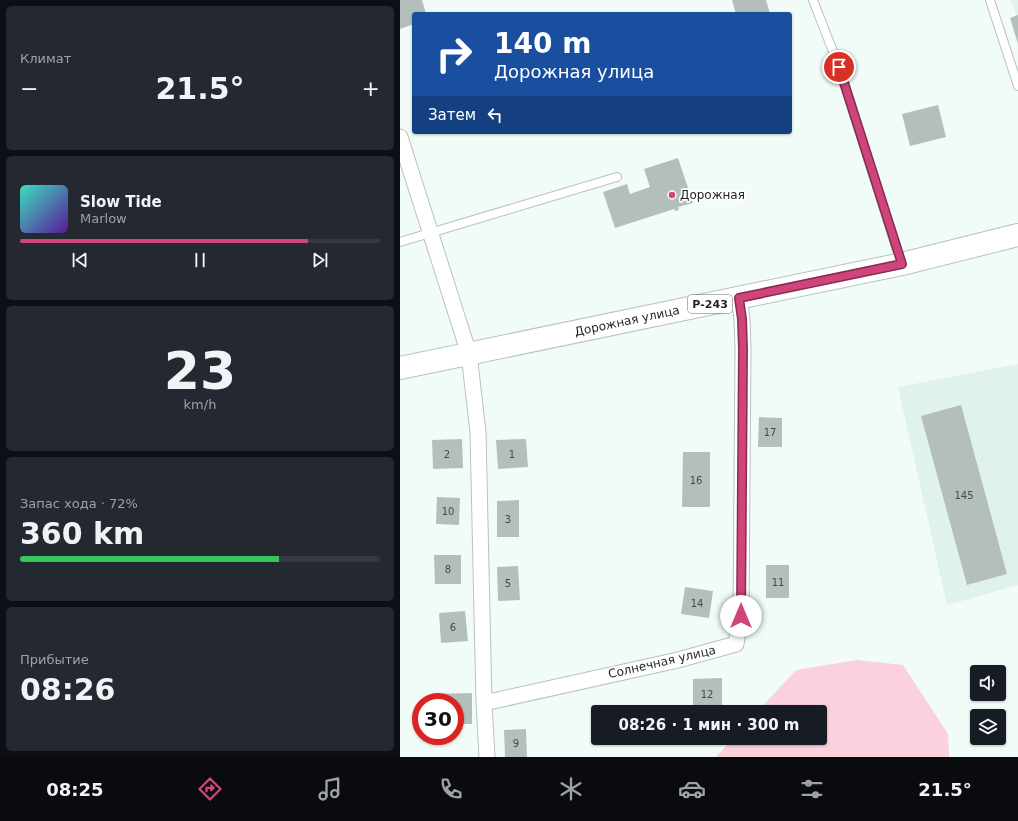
<!DOCTYPE html>
<html lang="ru">
<head>
<meta charset="utf-8">
<style>
	:root { --surface:#171b24; --page:#242831; --text:#f1f3f6; --muted:#9ea1a6; --line:#363941; --accent:#cf447a }
	body { margin:0; font-family:"DejaVu Sans",sans-serif; background:var(--page); color:var(--text); height:100vh; display:flex; flex-direction:column; font-size:15px; white-space:nowrap }
	* { box-sizing:border-box; margin:0 }
	p { font-size:13px; color:var(--muted) }
	.icon { flex:none; width:22px; height:22px; fill:none; stroke:currentColor; stroke-width:2; stroke-linecap:round; stroke-linejoin:round }
	.map { position:relative; flex:1; overflow:hidden }
	.sheet { display:flex; flex-direction:column; gap:6px; padding:6px; background:#0d0f14; width:400px }
	.sheet>* { flex:none }
	.guide { position:absolute; left:12px; top:12px; width:380px; height:122px; border-radius:4px; box-shadow:0 1px 3px #0004; background:#1a4fa0; color:#fff; overflow:hidden }
	.buttons { position:absolute; left:570px; top:665px; display:grid; gap:8px }
	.buttons a { display:grid; place-items:center; width:36px; height:36px; border-radius:4px; background:var(--surface); box-shadow:0 1px 3px #0004; font-size:20px }
	.speed { position:absolute; left:12px; top:693px; display:flex; gap:8px; font-size:20px; font-weight:700; text-align:center }
	.speed>* { display:grid; place-content:center; width:52px; height:52px; border-radius:50%; background:var(--surface); box-shadow:0 1px 3px #0004; line-height:1 }
	.speed .limit { border:6px solid #d22; background:#fff; color:#111 }
	.pin { position:absolute; display:grid; place-items:center; width:34px; height:34px; color:#fff; margin:-17px; border:2px solid #fff; border-radius:50%; box-shadow:0 1px 4px #0007 }
	.me { position:absolute; width:44px; margin:-22px; rotate:0deg; stroke-linejoin:round; filter:drop-shadow(0 0 3px #0008) }
	.turn { display:flex; align-items:center; gap:14px; height:84px; padding:0 16px; font-size:18px }
	.turn .icon { width:52px; height:52px; stroke-width:2.5 }
	.turn b { display:block; font-size:28px; line-height:34px }
	.then { display:flex; align-items:center; height:38px; padding:0 16px; background:#0003; gap:8px; font-size:15px }
	.big { font-size:30px; font-weight:800; line-height:1.1 }
	.sheet .card { flex:1; display:flex; flex-direction:column; justify-content:center; gap:6px; min-width:0; padding:0 14px; border-radius:6px; background:var(--page) }
	.sheet .dial { align-items:center; gap:0 }
	.dial b { font-size:52px; line-height:1 }
	.song { display:flex; align-items:center; gap:12px }
	.cover { width:48px; height:48px; border-radius:6px; background:linear-gradient(135deg,hsl(170 70% 55%),hsl(270 70% 35%)) }
	.played { height:4px; border-radius:2px; background:linear-gradient(90deg,var(--accent) 80%,var(--line) 80%) }
	.keys { display:flex; justify-content:space-around; direction:ltr }
	.heat { display:flex; justify-content:space-between; align-items:center; font-size:22px; direction:ltr }
	.charge { height:6px; border-radius:3px; background:linear-gradient(90deg,#34c759 72%,var(--line) 0) }
	.trip { position:absolute; left:191px; top:705px; width:236px; height:40px; border-radius:4px; background:var(--surface); box-shadow:0 1px 3px #0004; font-weight:800; line-height:40px; text-align:center }
	.tab-bar { display:flex; height:64px; justify-content:space-around; align-items:center; background:#090b0e; color:var(--muted) }
	.tab-bar .icon { width:28px; height:28px }
	.tab-bar .on { color:var(--accent) }
	.tab-bar b { font-size:18px; color:var(--text) }
	main { display:flex; flex:1; min-height:0 }
	.map>svg:first-child { display:block }
</style>
</head>
<body>
<main>
<section class="sheet">
<div class="card"><p>Климат</p>
<div class="heat"><a>−</a><b class="big">21.5°</b><a>+</a></div>
</div>
<div class="card">
<div class="song"><i class="cover"></i><div><b>Slow Tide</b><p>Marlow</p></div></div>
<div class="played"></div>
<div class="keys"><svg class="icon" aria-label="previous" viewBox="0 0 24 24"><path d="M18 5L8 12l10 7zM5 5v14"/></svg><svg class="icon" aria-label="pause" viewBox="0 0 24 24"><path d="M8 5v14M16 5v14"/></svg><svg class="icon" aria-label="next" viewBox="0 0 24 24"><path d="M6 5l10 7-10 7zM19 5v14"/></svg></div>
</div>
<div class="card dial"><b>23</b><p>km/h</p></div>
<div class="card"><p>Запас хода · 72%</p><b class="big">360 km</b><div class="charge"></div></div>
<div class="card"><p>Прибытие</p><b class="big">08:26</b></div>
</section>
<div class="map">
<svg width="618" height="757" viewBox="0 0 618 757">
	<rect width="100%" height="100%" fill="#f1fcf9"/>
	<!-- built -->
	<path fill="#dff2ed" d="M611,0H618V21Z
		M618,364V585L547,605L498,387Z"/>
	<!-- green -->
	<path fill="#fad1dc" d="M457,660L503,665L548,734L549,757H316L333,738H420V712H357L396,670Z"/>
	<!-- building -->
	<path fill="#b4bebb" d="M0,0H22L26,14H14V24L0,29Z
		M332,0H366L370,14H336Z
		M618,15V44L610,18Z
		M538,105L546,137L510,146L502,114Z
		M278,158L293,203L278,207L279,210L275,211L274,209L215,228L203,192L227,184L230,194L250,187L244,169Z
		M561,405L607,574L567,585L521,416Z
		M359,417L382,418V447H358Z
		M62,439L63,468L33,469L32,440Z
		M126,439L128,467L98,469L96,440Z
		M283,452H310V507H282Z
		M37,497L60,498L59,525L36,524Z
		M119,500V537H97V501Z
		M34,555H61V584H35Z
		M366,565H389V598H366Z
		M118,566L120,600L98,601L97,567Z
		M285,587L313,591L309,618L281,614Z
		M65,611L68,641L41,643L39,613Z
		M322,678V709H293V679Z
		M72,693V724H55V702H35V694Z
		M126,729L127,757H105L104,730Z"/>
	<g fill="none" stroke-linecap="round" stroke-linejoin="round">
		<defs>
			<path id="lane" d="M413,0L439,67L501,263
				M590,0L618,86
				M0,242L217,177"/>
			<path id="street" d="M0,137L69,354L78,432L84,703L87,757
				M84,703L278,660L336,644L341,616L343,349L342,319L339,298"/>
			<path id="highway" d="M0,368L502,264L618,235"/>
		</defs>
		<!-- lane casing -->
		<use href="#lane" stroke="#b8c2bf" stroke-width="10"/>
		<!-- street casing -->
		<use href="#street" stroke="#b8c2bf" stroke-width="17"/>
		<!-- highway casing -->
		<use href="#highway" stroke="#b8c2bf" stroke-width="24"/>
		<!-- lane -->
		<use href="#lane" stroke="#fff" stroke-width="8"/>
		<!-- street -->
		<use href="#street" stroke="#fff" stroke-width="15"/>
		<!-- highway -->
		<use href="#highway" stroke="#fff" stroke-width="22"/>
	</g>
	<g fill="none" stroke-linecap="round" stroke-linejoin="round">
		<defs>
			<path id="route" d="M341,616L343,349L342,319L339,298L502,264L439,67"/>
		</defs>
		<!-- route casing -->
		<use href="#route" stroke="#872c4f" stroke-width="10"/>
		<!-- route -->
		<use href="#route" stroke="#cf447a" stroke-width="7"/>
	</g>
	<!-- markers -->
	<circle fill="#cf447a" stroke="#fff" stroke-width="1.5" cx="272" cy="195" r="4"/>
	<g text-anchor="middle" stroke-width="3.5" stroke-linejoin="round" paint-order="stroke">
		<!-- number labels -->
		<g font-size="10" fill="#444948">
			<text x="370" y="436">17</text>
			<text x="47" y="458">2</text>
			<text x="112" y="458">1</text>
			<text x="296" y="484">16</text>
			<text x="564" y="499">145</text>
			<text x="48" y="515">10</text>
			<text x="108" y="523">3</text>
			<text x="48" y="573">8</text>
			<text x="378" y="586">11</text>
			<text x="108" y="587">5</text>
			<text x="297" y="607">14</text>
			<text x="53" y="631">6</text>
			<text x="307" y="698">12</text>
			<text x="116" y="747">9</text>
		</g>
		<!-- shield labels -->
		<rect fill="#fff" stroke="#626464" stroke-width="1" x="288" y="295" width="44" height="18" rx="3"/>
		<g font-size="11" font-weight="bold" fill="#1f2222">
			<text x="310" y="308">Р-243</text>
		</g>
		<!-- poi labels -->
		<g font-size="12" fill="#1f2222" stroke="#fff" text-anchor="start">
			<text x="280" y="199">Дорожная</text>
		</g>
		<!-- street labels -->
		<g font-size="12" fill="#1f2222" stroke="#fff">
			<text transform="translate(227 321) rotate(-12)" y="4">Дорожная улица</text>
			<text transform="translate(262 662) rotate(-13)" y="4">Солнечная улица</text>
		</g>
	</g>
</svg>
<div class="buttons">
<a><svg class="icon" aria-label="sound" viewBox="0 0 24 24"><path d="M4 9h4l5-4v14l-5-4H4zM17 9q2 3 0 6"/></svg></a>
<a><svg class="icon" aria-label="layers" viewBox="0 0 24 24"><path d="M12 4l9 5-9 5-9-5zM3 14l9 5 9-5"/></svg></a>
</div>
<div class="speed"><div class="limit">30</div></div>
<div class="pin" style="left:439px;top:67px;background:#d93025"><svg class="icon" aria-label="arrive" viewBox="0 0 24 24"><path d="M6 21V4h12l-3 4 3 4H6"/></svg></div>
<svg class="me" style="left:341px;top:616px" viewBox="-20 -20 40 40"><circle r="19" fill="#fff"/><path d="M0-13L10 11 0 6-10 11z" fill="#cf447a"/></svg>
<div class="trip">08:26 · 1 мин · 300 m</div>
<div class="guide">
<div class="turn"><svg class="icon" aria-label="right" viewBox="0 0 24 24"><path d="M7 20v-9h11M14 6l5 5-5 5"/></svg><div><b>140 m</b>Дорожная улица</div></div>
<div class="then">Затем<svg class="icon" aria-label="left" viewBox="0 0 24 24"><path d="M17 20v-9H6M10 6l-5 5 5 5"/></svg></div>
</div>
</div>
</main>
<nav class="tab-bar">
<b>08:25</b>
<svg class="icon on" aria-label="directions" viewBox="0 0 24 24"><path d="M12 3l9 9-9 9-9-9zM9 14v-3h6M13 9l2 2-2 2"/></svg>
<svg class="icon" aria-label="music" viewBox="0 0 24 24"><path d="M9 18V5l10-2v13"/><circle cx="6" cy="18" r="3"/><circle cx="16" cy="16" r="3"/></svg>
<svg class="icon" aria-label="phone" viewBox="0 0 24 24"><path d="M5 4h4l2 5-3 2q2 4 5 5l2-3 5 2v4C11 20 4 13 5 4z"/></svg>
<svg class="icon" aria-label="climate" viewBox="0 0 24 24"><path d="M12 3v18M4 7l16 10M4 17L20 7"/></svg>
<svg class="icon" aria-label="car" viewBox="0 0 24 24"><path d="M5 17H2v-5l4-1 3-4h7l3 4 3 1v5h-3M9 17h6M6 11h13"/><circle cx="7" cy="17" r="2"/><circle cx="17" cy="17" r="2"/></svg>
<svg class="icon" aria-label="filters" viewBox="0 0 24 24"><path d="M4 7h16M4 17h16"/><circle cx="9" cy="7" r="2"/><circle cx="15" cy="17" r="2"/></svg>
<b>21.5°</b>
</nav>
</body>
</html>
